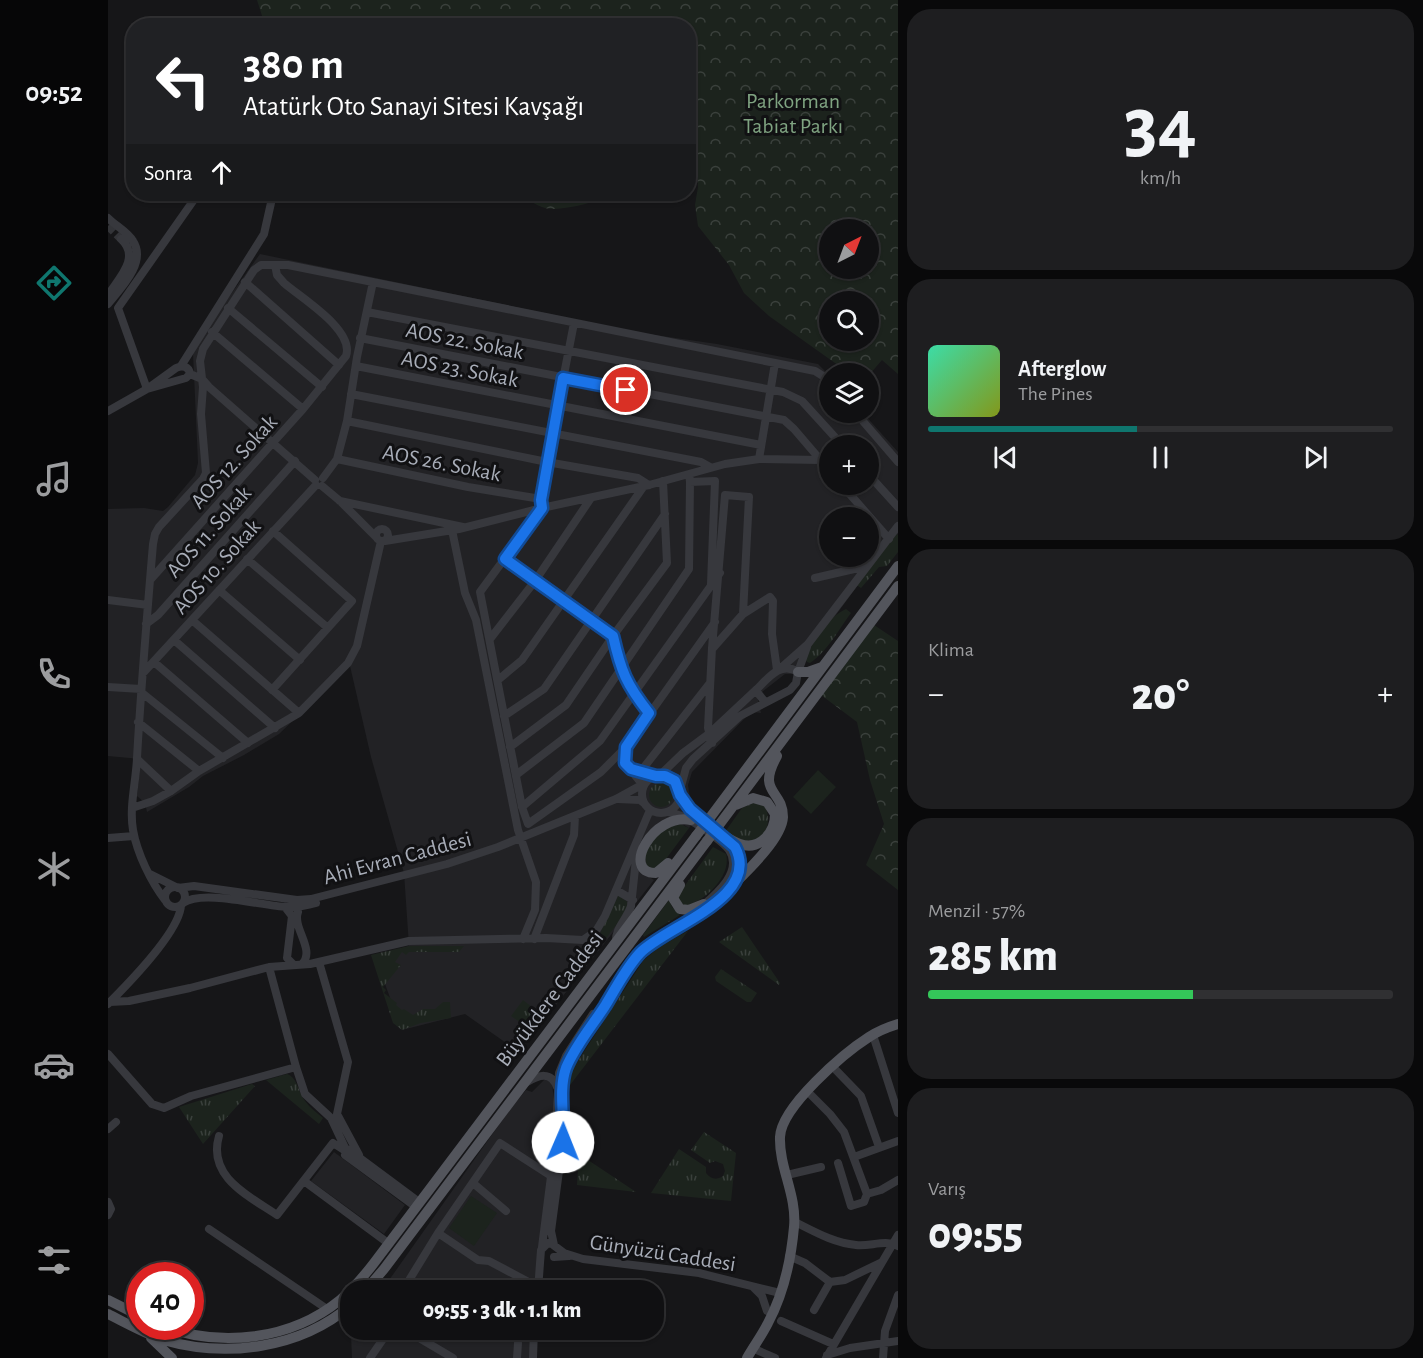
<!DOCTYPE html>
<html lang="tr">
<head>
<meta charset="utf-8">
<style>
	:root { --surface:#101012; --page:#1e1e20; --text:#f1f3f6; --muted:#9c9d9f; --line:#303032; --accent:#0f766e }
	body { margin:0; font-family:"Alegreya Sans",sans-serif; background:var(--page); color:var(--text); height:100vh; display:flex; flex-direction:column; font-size:22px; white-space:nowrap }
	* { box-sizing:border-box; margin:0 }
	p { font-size:20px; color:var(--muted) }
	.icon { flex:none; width:33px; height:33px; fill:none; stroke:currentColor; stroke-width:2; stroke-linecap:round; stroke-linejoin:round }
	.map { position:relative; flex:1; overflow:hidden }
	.details { display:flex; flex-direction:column; gap:9px; padding:9px; background:#09090a; width:525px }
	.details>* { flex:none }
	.hud { position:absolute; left:18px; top:18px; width:570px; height:183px; border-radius:24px; box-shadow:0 2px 4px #0004,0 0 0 2px var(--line); background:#202124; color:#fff; overflow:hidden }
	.needle { width:39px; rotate:42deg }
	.controls { position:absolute; left:711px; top:219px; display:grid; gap:12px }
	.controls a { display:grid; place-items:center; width:60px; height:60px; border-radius:50%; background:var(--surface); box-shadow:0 2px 4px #0004,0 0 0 2px var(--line); font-size:30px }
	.speed { position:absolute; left:18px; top:1262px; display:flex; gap:12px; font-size:30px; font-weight:700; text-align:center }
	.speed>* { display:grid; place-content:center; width:78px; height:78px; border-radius:50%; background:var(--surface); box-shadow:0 2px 4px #0004,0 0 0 2px var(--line); line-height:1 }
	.speed .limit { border:9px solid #d22; background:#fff; color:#111 }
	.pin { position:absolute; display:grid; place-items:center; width:51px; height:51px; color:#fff; margin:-26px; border:3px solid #fff; border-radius:50%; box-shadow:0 2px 6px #0007 }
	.me { position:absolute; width:66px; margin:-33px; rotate:1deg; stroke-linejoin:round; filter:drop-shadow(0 0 4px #0008) }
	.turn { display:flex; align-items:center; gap:21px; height:126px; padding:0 18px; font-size:27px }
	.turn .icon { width:78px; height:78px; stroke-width:2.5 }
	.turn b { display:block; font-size:42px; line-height:51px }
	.then { display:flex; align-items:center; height:57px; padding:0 18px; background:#0003; gap:12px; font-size:22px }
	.big { font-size:45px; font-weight:800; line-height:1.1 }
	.details .tile { flex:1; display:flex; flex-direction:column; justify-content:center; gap:9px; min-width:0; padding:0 21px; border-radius:24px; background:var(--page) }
	.details .dial { align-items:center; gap:0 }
	.dial b { font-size:78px; line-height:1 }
	.song { display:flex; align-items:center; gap:18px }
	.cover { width:72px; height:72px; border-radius:9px; background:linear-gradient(135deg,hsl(160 70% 55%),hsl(70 70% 35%)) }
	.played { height:6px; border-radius:3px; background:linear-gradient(90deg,var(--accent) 45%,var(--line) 45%) }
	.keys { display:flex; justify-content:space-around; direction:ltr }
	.heat { display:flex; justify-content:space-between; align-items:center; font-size:33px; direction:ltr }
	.charge { height:9px; border-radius:4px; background:linear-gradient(90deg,#34c759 57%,var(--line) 0) }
	.trip { position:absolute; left:232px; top:1280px; width:324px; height:60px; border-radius:24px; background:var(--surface); box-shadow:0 2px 4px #0004,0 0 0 2px var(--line); font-weight:800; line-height:60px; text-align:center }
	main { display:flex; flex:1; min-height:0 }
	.menu { display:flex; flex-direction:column; width:108px; justify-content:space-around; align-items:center; background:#060607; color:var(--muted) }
	.menu .icon { width:42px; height:42px }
	.menu .selected { color:var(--accent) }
	.menu b { font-size:27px; color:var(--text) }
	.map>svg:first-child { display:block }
</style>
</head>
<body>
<main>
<nav class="menu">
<b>09:52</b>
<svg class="icon selected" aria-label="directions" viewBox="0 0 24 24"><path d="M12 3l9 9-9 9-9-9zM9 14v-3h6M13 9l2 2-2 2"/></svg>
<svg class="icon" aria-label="music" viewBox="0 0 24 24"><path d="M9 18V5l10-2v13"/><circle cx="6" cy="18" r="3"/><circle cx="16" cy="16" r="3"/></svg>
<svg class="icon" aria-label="phone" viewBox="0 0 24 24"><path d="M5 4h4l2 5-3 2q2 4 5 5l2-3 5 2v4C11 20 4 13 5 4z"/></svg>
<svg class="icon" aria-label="climate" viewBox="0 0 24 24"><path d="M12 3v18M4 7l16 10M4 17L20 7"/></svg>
<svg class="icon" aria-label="car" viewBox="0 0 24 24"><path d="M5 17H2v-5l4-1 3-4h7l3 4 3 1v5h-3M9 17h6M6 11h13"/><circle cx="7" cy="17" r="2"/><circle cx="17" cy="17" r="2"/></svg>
<svg class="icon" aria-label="filters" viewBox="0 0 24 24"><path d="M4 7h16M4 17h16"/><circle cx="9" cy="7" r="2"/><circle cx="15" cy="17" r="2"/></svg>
</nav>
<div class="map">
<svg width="790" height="1358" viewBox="0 0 790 1358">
	<defs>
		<pattern id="grass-tufts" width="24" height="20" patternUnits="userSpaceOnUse" patternTransform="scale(1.5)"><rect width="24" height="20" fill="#1c231d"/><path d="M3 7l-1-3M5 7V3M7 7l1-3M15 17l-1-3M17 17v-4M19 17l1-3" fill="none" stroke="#3a403c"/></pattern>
		<pattern id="forest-crowns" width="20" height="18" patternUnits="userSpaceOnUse" patternTransform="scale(1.5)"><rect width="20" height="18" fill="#1c231d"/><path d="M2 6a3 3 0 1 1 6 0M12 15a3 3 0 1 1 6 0" fill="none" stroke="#3a403c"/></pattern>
	</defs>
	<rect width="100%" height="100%" fill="#161618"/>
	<!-- built -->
	<path fill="#222225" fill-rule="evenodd" d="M152,254L533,333L609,344L710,364L721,375L722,412L755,413L790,452V534L761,570L703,649L698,660L684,674H677L649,696L653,713L645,712L641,714L584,772L580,785L581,792L583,800L592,813L581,828L576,825L535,873L546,880L411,1052L357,1014L294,1030L267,957L301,946L296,873L263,757L242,666L171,734L136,755L95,776L81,787L39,812L37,803L29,796L33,759L0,756V509L36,508L55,511L60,507L87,475L90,463L85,353L118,301ZM722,446H760V484H722ZM722,518H760V556H722Z
		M438,1078L444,1080L446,1104L442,1129L441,1176L429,1290H274L400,1112L418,1090L424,1092Z
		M226,1152L297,1205L276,1234L203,1181Z
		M247,1329H422V1358H244L243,1335Z"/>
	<!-- grass -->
	<path fill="url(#grass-tufts)" d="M787,533L790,535V552L779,566L771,567L753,588L747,584Z
		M738,609L743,613C731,629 719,652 702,663L699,662L697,659C705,641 720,617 738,609Z
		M541 795a12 12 0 1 1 24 0a12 12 0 1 1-24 0Z
		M645,803L657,806C664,821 659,840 639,841C632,841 623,835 617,832L634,808Z
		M572,824L581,828L552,867L549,869L539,867L537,857L539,849L553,830Z
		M605,847L618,854C624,876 596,902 577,906L572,902L570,895Z
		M510,896L519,901V911L493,945L488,942Z
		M561,900L564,907L572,915L536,937L535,935Z
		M634,927L672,983L671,985L611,942Z
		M580,931L459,1089L462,1073L535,961L551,947Z
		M301,946H356L351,952H301L298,955L294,952L287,962L293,965L275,987L278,990L276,993L289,1003L288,1005L294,1010L296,1009L305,1015L315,1009H327L335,1002H342L343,1018L313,1023L294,1030L285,1023L263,955Z
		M613,969L649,993L643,1002H639L608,981L607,977Z
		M415,1000L432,1013L413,1037L406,1032L413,1023L403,1016Z
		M179,1074C190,1078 190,1092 197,1101C202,1108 209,1113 215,1118L211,1124L158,1080Z
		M144,1084L147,1086L95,1144L71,1107Z
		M596,1132L628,1153L623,1201L543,1193L571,1149L598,1167V1173C603,1180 609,1180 615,1176L617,1171L615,1164L607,1161L602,1163L583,1150Z
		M471,1154L528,1192L469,1185Z"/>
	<!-- forest -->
	<path fill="url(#forest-crowns)" fill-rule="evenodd" d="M149,0H790V374L774,360L761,375L741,373L661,316L636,293L621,265L590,226L587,205L590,187L589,172L580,155V26L157,25ZM722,230H760V268H722ZM722,302H760V340H722Z
		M411,194H503C492,202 450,212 437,208C427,205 419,199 411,194Z
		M766,625L790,641V890L758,865L776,824L762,780L749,722L713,695Z"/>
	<!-- pitch -->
	<path fill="#1c231d" d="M710,770L728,787L703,814L685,797Z
		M363,1196L389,1213L366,1246L341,1228Z"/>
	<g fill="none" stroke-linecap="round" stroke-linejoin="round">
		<!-- minor-tunnel -->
		<path stroke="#333438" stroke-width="8" stroke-dasharray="8 4" stroke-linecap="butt" d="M0,226L13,239"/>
		<!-- minor -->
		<path stroke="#37383d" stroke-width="8" d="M0,218C8,226 20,232 25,241C39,262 13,288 0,304
			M137,282L231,365
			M0,295C11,278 33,257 13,239
			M120,308L214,387
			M259,312L675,392L694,401L735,446
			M466,323L439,462L433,499L434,508L372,592L414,807L420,824L493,772L518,747L607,622
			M104,332L195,409
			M252,338L676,420L686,429L722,471
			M73,366L156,234L165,194
			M248,366L653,445
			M82,374L94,379L101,387L207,480
			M39,389L10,308L90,194
			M243,394L593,462L602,467
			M0,411L39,389L68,368C74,365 81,366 82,374L78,378L39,389
			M747,412L790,462
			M239,421L439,462L530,478L541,485
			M229,459L360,487L433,499
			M651,459L667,363
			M760,474L790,507
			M215,478L229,459L239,421L249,357L265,282
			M582,482L607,481L603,584
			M733,484L781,539
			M214,486L232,501L268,537
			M232,501L355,527
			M268 535a6 6 0 1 1 12 0a6 6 0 1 1-12 0Z
			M344,530L357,593L368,620L410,830L428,882L427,910L415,939
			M277,541L351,529L434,508L541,485L617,464L651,459L712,460
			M139,559L220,628
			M397,559L505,636C513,671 517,684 541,713
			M707,578L759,566
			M43,579L195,409L238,356C247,330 193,298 176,283L169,275L167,265
			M111,590L192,660
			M0,600L40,605
			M84,620L191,713
			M38,624L50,615L187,461
			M382,639L427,581L483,498
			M66,640L167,728
			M605,648L635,614L662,597L665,601L664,634L669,670
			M46,662L140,743
			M674,667L700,644L790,526
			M36,672L208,485
			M690,672L699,647
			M390,680L414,660L536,486
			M0,687L33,689
			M164,690L244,601L165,531
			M33,692L115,758
			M396,716L436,689L557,514
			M30,722L91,771
			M604,743L600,728L604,648L617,495L641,497L635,614
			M402,747L458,705L505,636L559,563L555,481
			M517,748V763L534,784
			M29,759L63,791
			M533,771L602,683
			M534 794a19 19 0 1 1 38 0a19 19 0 1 1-38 0Z
			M408,775L476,723L581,569L582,482L581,474
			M552,775L575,753L602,733L649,689
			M572,790L578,768L585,759L632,716L682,690L688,683L690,672C673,661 661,677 649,689V692L657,702
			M572,795L582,809L603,827
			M510,799L532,800L536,803
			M414,807L492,741L612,573
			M24,808L45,801L63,791L91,771L191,713L240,663L249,646L273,541
			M561,812C577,816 589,824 603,834C609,839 616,843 621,850C636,872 606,896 592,908
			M0,838L26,836
			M42,874L68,887
			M57 897a10 10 0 1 1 20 0a10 10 0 1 1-20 0Z
			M70,888L86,886L189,900L203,899L339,864L390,847L508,799L537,783
			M508,890L525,900
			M57,900C43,882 29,853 25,830C21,807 28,782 29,758C33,687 39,615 45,544L47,534L51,527L95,479L98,473L93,414L95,387L92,361L95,349L146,270L153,265H180L707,371L715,376L722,384
			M75,903C95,889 154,906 179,907C189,907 198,906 208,903
			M177,907L184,916L179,958L186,965
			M190,912C184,928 208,950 194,964
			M426,939L466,835L467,816
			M508,942C507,928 519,919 523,906L529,850
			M211,962L240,1062L229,1114L251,1155
			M161,967L188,1067L197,1094L223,1118L239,1152L237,1155L308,1207
			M2,1002L21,1001L82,988L161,967L202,964L301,941L438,938L475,940L488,931L497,916L542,810
			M0,1004C19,985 72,931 73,905
			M765,1035L790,1113
			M0,1054L44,1104L56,1108L83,1096L188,1067
			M725,1067L753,1096L771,1147
			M419,1082C431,1075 443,1071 449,1087
			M699,1091L722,1114L736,1132L759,1194L773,1190L790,1180
			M0,1129L8,1122
			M111,1136C99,1177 141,1196 169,1215L225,1143L239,1152L241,1150L311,1202
			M746,1157L790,1141
			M730,1163L743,1206L756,1202L759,1194
			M679,1175L713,1167
			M196,1181L280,1243
			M365,1183L398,1211
			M0,1202L3,1209L0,1215
			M687,1222C707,1232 726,1243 748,1245C761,1247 778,1239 790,1246
			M101,1229L219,1309
			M330,1233L370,1260L381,1261L430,1287
			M446,1245L443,1231L455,1141V1081L460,1065C472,1041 489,1018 504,995C512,981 521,965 532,953C555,928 670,889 620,840
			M434,1247L447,1145L451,1073L458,1056L485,1014
			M681,1256L697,1263L722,1282L737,1280L774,1262
			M446,1257L461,1256
			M646,1288L654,1296L659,1311
			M295,1290L330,1233L392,1143L443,1176
			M430,1290L433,1250L440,1243L444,1244L456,1253L475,1259L591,1273L672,1293
			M706,1310L722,1282
			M673,1321L725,1344
			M296,1329L345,1358
			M644,1348L667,1358
			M719,1355L742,1348L790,1341
			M262,1358L282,1329
			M409,1358L410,1343
			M425,1358L426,1329
			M718,1358L790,1235
			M775,1358L777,1331L790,1295"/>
		<!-- major -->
		<path stroke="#53555c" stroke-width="10" d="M690,672H700L714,667
			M601,819L790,566
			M611,825L790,586
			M615,835C620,838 626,842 632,844C652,851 667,832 667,814L659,802L645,798L628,805
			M560,863L548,873C512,873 545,812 583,820
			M572,885L565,898L572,909L581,910L596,904
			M622,888C637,873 674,839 675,817C675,789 648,794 669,756
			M258,1290L276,1269L599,841
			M0,1300L32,1316
			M0,1314C18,1323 36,1333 55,1340C118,1358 192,1349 243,1305
			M54,1326C113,1348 183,1340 232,1300C245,1289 256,1276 266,1263L588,836
			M43,1338L64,1358
			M639,1358C646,1346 654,1335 660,1323C676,1293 683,1260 686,1227C689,1195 671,1168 672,1137C673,1107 736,1053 761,1037C770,1031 780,1027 790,1024"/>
		<!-- major-bridge -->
		<path stroke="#53555c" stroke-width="10" d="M588,836L601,819
			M599,841L611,825"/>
	</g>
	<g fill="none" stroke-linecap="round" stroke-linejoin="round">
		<defs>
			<path id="route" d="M455,1142C457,1119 450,1090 458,1068C467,1046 484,1026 497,1006C508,988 518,968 532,953C558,926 654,898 627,847L582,809L572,795L567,781L557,776H548L523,769L517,763L518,747L541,713C518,684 513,671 505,636L397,559L434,508L433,500L455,378L518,390"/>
		</defs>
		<!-- route casing -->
		<use href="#route" stroke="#114b97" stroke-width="15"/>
		<!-- route -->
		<use href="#route" stroke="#1a73e8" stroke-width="10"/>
	</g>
	<g text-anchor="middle" stroke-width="6" stroke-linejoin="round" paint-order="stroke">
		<!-- park labels -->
		<g font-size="22" fill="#7fa381" stroke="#111113">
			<text x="685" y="108">Parkorman<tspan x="685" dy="25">Tabiat Parkı</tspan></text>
		</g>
		<!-- street labels -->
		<g font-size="22" fill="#a8adb8" stroke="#111113">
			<text transform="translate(357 340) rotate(11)" y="8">AOS 22. Sokak</text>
			<text transform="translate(352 368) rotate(11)" y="8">AOS 23. Sokak</text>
			<text transform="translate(125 461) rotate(-48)" y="8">AOS 12. Sokak</text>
			<text transform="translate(334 462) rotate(11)" y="8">AOS 26. Sokak</text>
			<text transform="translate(100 531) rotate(-48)" y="8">AOS 11. Sokak</text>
			<text transform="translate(108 566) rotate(-48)" y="8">AOS 10. Sokak</text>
			<text transform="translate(289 857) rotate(-15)" y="8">Ahi Evran Caddesi</text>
			<text transform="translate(441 998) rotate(-53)" y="8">Büyükdere Caddesi</text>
			<text transform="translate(555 1252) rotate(9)" y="8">Günyüzü Caddesi</text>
		</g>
	</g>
</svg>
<div class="controls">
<a><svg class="needle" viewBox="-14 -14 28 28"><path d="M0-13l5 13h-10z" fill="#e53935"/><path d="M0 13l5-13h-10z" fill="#9c9d9f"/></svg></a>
<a><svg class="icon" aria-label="search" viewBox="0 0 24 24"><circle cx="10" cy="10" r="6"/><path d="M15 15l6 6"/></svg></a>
<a><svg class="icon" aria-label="layers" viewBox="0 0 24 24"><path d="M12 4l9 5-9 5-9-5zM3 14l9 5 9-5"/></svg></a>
<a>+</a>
<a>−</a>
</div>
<div class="speed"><div class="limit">40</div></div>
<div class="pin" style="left:518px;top:390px;background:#d93025"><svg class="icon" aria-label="arrive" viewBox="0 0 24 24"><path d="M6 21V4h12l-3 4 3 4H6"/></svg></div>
<svg class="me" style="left:455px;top:1142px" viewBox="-20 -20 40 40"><circle r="19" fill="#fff"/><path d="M0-13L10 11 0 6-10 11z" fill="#1a73e8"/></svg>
<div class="trip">09:55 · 3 dk · 1.1 km</div>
<div class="hud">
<div class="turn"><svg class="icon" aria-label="left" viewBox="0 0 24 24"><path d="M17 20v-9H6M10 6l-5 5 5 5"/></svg><div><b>380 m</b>Atatürk Oto Sanayi Sitesi Kavşağı</div></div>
<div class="then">Sonra<svg class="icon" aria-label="ahead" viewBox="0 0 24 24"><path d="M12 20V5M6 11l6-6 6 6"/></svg></div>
</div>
</div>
<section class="details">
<div class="tile dial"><b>34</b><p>km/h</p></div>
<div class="tile">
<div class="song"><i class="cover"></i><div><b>Afterglow</b><p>The Pines</p></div></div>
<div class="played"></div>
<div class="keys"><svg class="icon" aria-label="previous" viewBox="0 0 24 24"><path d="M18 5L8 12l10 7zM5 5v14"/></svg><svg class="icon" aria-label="pause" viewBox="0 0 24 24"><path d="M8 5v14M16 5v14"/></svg><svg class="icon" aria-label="next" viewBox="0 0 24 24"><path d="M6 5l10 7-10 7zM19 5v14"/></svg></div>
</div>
<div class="tile"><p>Klima</p>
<div class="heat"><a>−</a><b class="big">20°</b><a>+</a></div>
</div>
<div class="tile"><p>Menzil · 57%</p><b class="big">285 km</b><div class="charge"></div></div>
<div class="tile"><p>Varış</p><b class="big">09:55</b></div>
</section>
</main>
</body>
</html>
